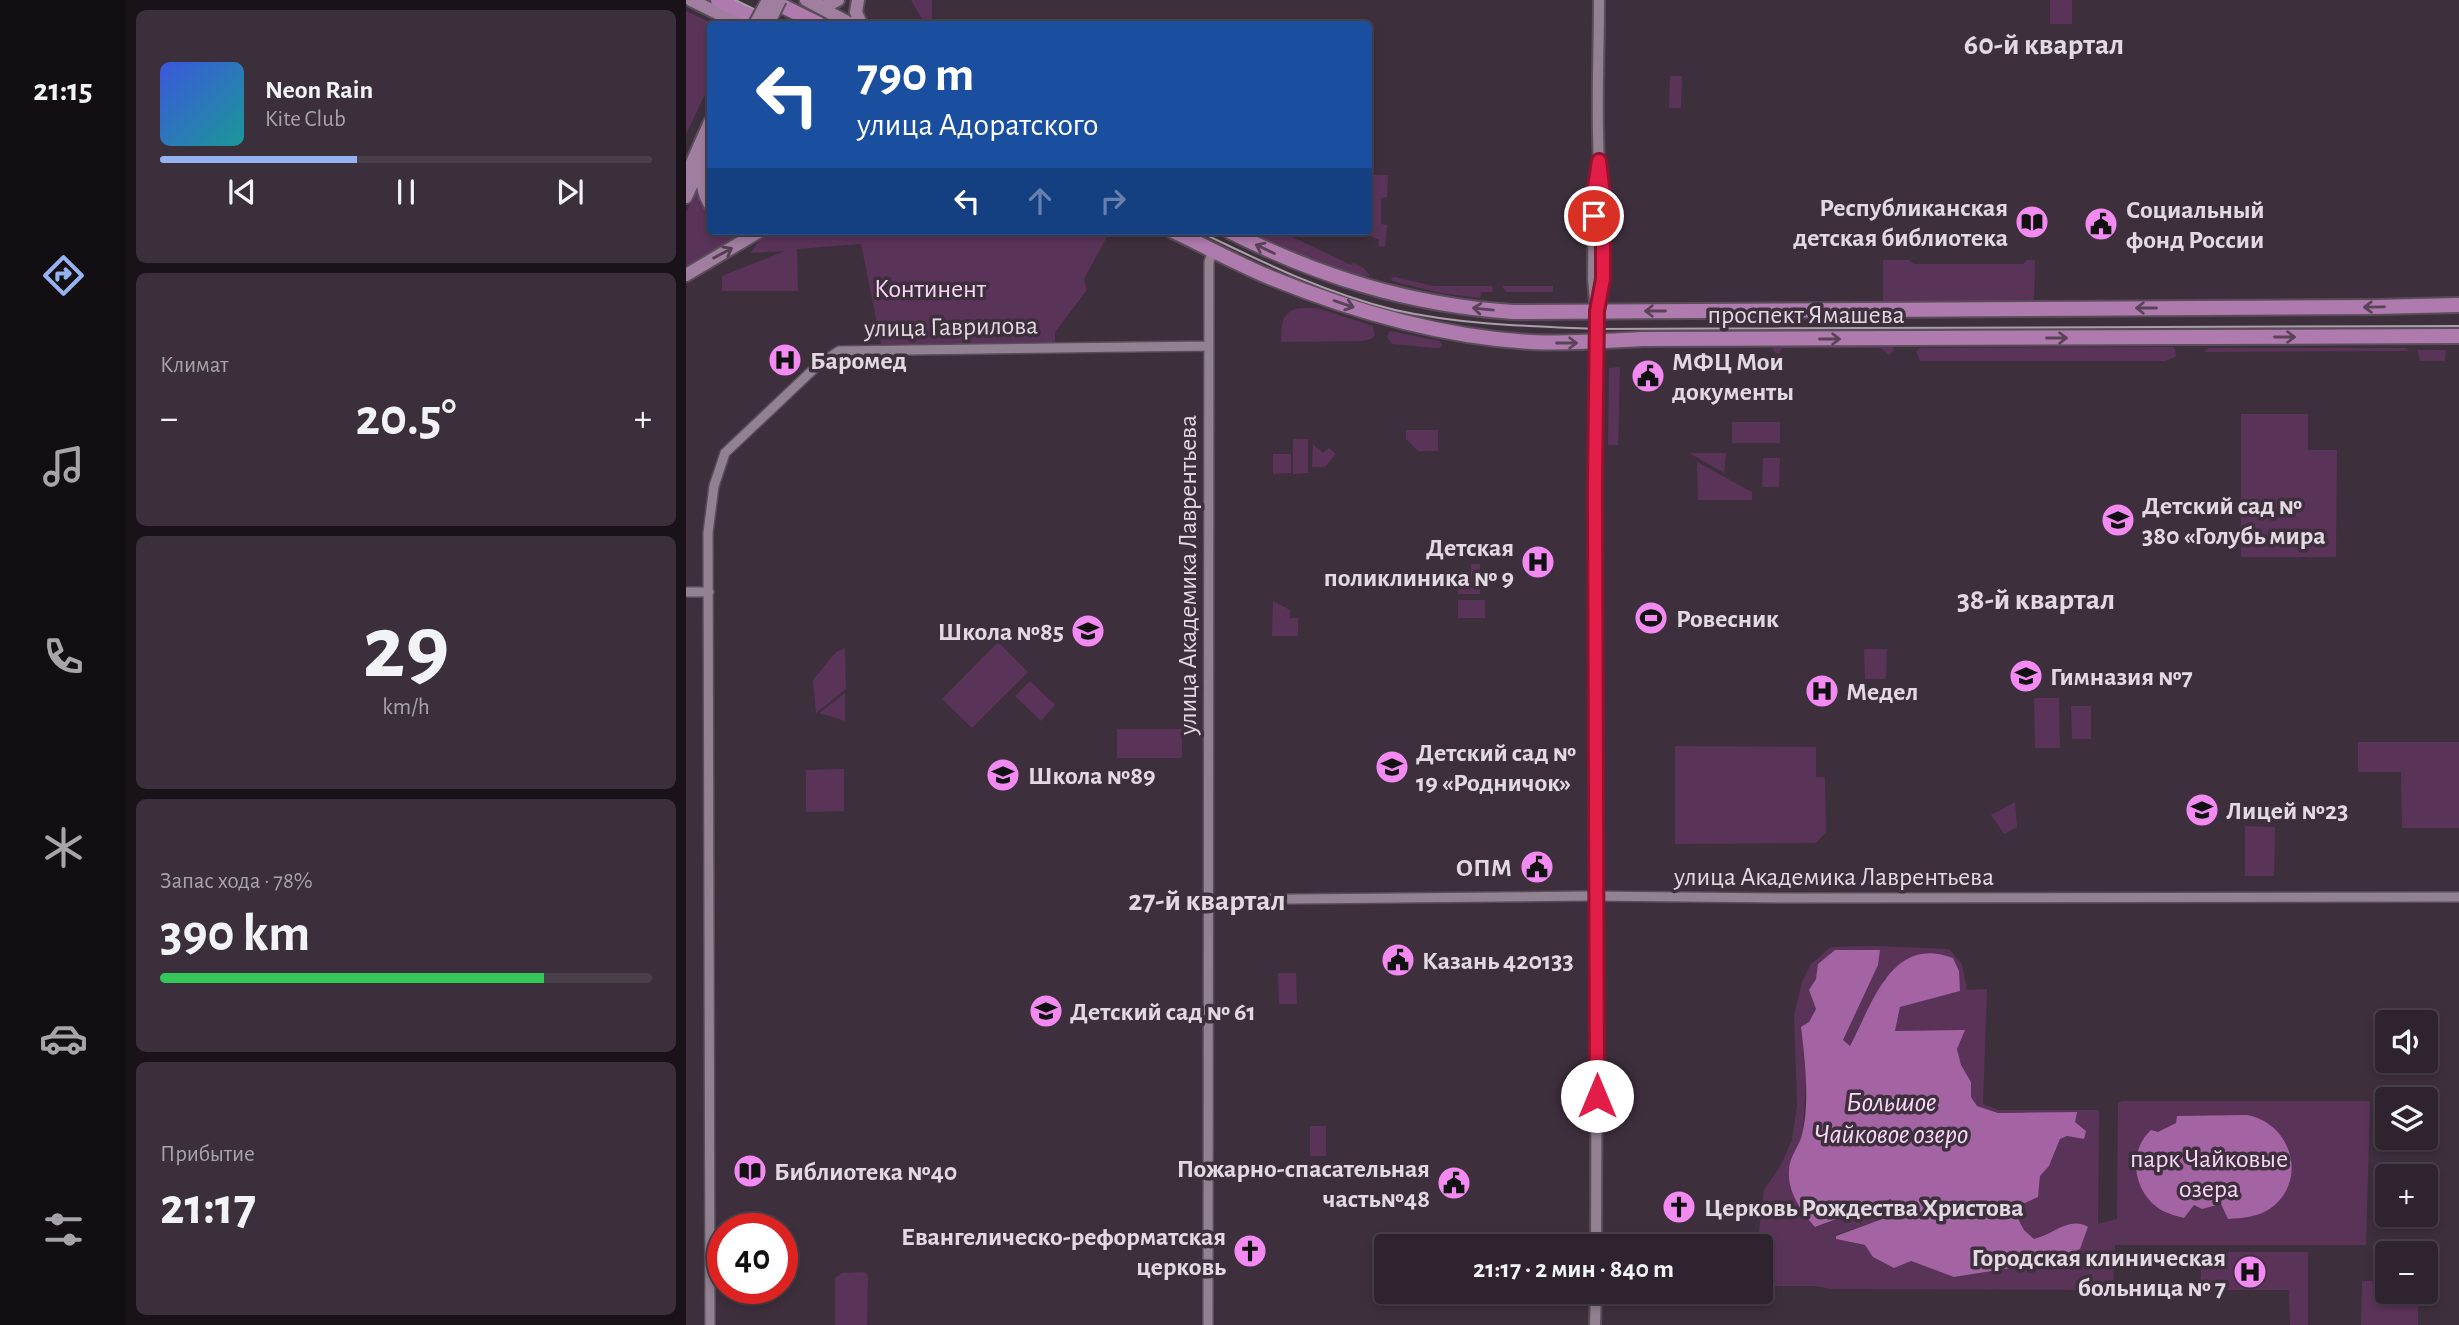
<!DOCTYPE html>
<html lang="ru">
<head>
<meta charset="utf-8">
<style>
	:root { --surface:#2e232e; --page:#3a2f3a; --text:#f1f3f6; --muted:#a7a4aa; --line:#49404a; --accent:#95b2f1 }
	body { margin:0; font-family:"Alegreya Sans",sans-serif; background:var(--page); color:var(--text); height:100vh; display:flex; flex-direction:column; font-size:26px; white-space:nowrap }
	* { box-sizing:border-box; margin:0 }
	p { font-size:23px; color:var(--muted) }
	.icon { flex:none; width:38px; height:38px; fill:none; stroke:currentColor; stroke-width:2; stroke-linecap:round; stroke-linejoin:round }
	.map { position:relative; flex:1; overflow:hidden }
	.details { display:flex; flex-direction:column; gap:10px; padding:10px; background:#191319; width:560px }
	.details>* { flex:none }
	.hud { position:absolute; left:21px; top:21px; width:665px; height:214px; border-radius:7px; box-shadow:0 4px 10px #0003,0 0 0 2px var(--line); background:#1a4fa0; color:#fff; overflow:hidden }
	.controls { position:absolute; left:1689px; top:1010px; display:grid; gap:14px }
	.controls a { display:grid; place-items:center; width:63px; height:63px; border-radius:7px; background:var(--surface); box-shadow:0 4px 10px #0003,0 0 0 2px var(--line); font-size:35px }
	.speed { position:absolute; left:21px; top:1213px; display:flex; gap:14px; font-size:35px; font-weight:700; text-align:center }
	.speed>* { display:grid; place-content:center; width:91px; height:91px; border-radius:50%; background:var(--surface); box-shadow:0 4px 10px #0003,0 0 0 2px var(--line); line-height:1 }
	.speed .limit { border:10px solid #d22; background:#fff; color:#111 }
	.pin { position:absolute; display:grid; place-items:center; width:60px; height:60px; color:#fff; margin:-30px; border:4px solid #fff; border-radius:50%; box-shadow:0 2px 7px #0007 }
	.me { position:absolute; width:77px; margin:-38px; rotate:0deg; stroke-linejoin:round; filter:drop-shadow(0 0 5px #0008) }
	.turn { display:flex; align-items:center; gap:24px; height:147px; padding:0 35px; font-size:32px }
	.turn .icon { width:91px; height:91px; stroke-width:2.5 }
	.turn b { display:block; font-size:49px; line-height:60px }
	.lanes { display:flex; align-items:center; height:66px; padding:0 35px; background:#0003; justify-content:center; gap:35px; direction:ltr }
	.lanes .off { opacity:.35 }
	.big { font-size:52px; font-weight:700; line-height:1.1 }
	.details .tile { flex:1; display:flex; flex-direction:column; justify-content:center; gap:10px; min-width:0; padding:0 24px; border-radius:10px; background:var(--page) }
	.details .dial { align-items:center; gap:0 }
	.dial b { font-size:91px; line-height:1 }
	.song { display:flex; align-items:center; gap:21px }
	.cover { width:84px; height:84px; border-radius:10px; background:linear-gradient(135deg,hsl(230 70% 55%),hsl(180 70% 35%)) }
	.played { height:7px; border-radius:4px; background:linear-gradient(90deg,var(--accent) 40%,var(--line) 40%) }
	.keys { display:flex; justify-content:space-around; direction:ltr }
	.heat { display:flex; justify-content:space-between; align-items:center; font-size:38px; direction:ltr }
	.charge { height:10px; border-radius:5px; background:linear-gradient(90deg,#34c759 78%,var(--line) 0) }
	.trip { position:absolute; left:688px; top:1234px; width:399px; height:70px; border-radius:7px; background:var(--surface); box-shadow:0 4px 10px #0003,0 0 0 2px var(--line); font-weight:700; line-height:70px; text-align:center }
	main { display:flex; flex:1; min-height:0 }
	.tabs { display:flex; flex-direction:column; width:126px; justify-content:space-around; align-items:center; background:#120e12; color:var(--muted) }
	.tabs .icon { width:49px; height:49px }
	.tabs .selected { color:var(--accent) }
	.tabs b { font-size:32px; color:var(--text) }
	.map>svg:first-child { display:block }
</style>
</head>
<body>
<main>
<nav class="tabs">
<b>21:15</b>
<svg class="icon selected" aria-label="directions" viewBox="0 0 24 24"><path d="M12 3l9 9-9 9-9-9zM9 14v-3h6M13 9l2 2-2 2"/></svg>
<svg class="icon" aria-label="music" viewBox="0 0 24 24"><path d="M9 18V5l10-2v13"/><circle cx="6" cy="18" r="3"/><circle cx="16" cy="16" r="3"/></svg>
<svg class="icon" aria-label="phone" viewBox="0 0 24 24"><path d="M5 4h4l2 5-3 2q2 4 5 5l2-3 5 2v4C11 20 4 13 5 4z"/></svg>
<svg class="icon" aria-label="climate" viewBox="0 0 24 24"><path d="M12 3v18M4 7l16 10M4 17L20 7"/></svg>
<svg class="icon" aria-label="car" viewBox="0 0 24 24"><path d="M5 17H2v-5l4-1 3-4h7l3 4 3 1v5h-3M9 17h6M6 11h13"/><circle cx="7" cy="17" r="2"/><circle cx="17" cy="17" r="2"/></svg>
<svg class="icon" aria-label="filters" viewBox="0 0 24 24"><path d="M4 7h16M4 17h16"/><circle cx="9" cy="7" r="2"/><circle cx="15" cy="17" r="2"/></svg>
</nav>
<section class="details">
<div class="tile">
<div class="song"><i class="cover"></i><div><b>Neon Rain</b><p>Kite Club</p></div></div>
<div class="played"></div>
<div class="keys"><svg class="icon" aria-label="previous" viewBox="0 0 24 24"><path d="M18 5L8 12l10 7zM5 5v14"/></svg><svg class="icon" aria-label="pause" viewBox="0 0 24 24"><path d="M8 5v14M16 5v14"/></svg><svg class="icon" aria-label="next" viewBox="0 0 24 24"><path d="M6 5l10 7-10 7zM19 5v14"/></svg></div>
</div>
<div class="tile"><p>Климат</p>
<div class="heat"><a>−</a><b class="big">20.5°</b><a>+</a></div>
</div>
<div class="tile dial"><b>29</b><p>km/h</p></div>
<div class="tile"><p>Запас хода · 78%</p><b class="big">390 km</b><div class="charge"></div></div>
<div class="tile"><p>Прибытие</p><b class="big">21:17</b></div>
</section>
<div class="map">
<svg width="1773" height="1325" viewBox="0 0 1773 1325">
	<rect width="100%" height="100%" fill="#3e2f3d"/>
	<!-- green -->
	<path fill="#5a3359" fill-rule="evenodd" d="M225,0H246V24H239Z
		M1364,0H1386V24H1364Z
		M0,11L28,24H24V84L0,134Z
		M984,76H996L995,108H983Z
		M683,175H702L701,197L695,198V224L701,225L699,247L692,246L693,240L673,231H682Z
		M15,183L13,203L24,215V231H68L63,236L0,267V212Z
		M81,231H424L398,279L401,290L369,332V344H195L175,244L111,249L112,291H36V276L99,251L64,253Z
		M563,231H594L665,265L667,263L678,268L684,276C661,281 587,243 563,231Z
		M1197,260H1223L1228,264H1337L1341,260H1349L1348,301L1197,302Z
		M709,277L747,286H806L807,292H795L794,298L754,293L706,281L705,278Z
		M816,286H867V292H820Z
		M614,308H631L687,326L689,335L685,339L675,341L595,342C596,325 594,312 614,308Z
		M704,331L754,341L756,345L754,348H749L706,344L701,337Z
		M1091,345L1207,346L1208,350L1203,355L1195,348H1096L1093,354L1088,352L1087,347Z
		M1486,347L1489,349L1490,357L1479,361H1234L1230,351L1234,348Z
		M1523,348H1720L1723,351L1519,352L1520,349Z
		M1731,350H1760L1759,361H1734Z
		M934,367L932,445H922L923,368Z
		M1555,414H1622V450H1651L1650,557H1555Z
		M1046,422H1094V443H1046Z
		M720,430H752V451H732L720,439Z
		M607,439H622V473L607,474Z
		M627,444L637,453L643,448L650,454L639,467H626Z
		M1003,453H1040L1038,473Z
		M587,454H605V473L587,474Z
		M1077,458H1094L1093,487H1076Z
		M1011,462L1066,492V500H1012Z
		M785,564H794V594H772V579H785Z
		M772,600H799V618H772Z
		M587,601L604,610V618H612V636H586Z
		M312,642L342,672L286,728L256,699Z
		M159,648L160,689L130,713L127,680L150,652Z
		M1178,649H1201L1200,679H1179Z
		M344,681L369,705L355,721L329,696Z
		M159,693V721L133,713Z
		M1348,698H1373L1374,748H1349Z
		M1385,706H1405V739H1386Z
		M431,729H496V758H431Z
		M1672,742H1773V828H1716L1715,772H1672Z
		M989,746L1130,747V777H1139L1140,832L1130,843L989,844Z
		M158,769V811L120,812V770Z
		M1329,802L1331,827L1318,834L1305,815Z
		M1559,826L1589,827L1588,876H1559Z
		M1186,946L1263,949L1276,964L1281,990L1301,989L1297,1104L1312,1110H1413L1412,1224L1431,1219L1432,1103L1436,1101H1684L1680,1245H1429L1427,1290L1146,1289L1128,1286H1075V1260L1084,1254L1073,1231L1078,1190L1095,1165L1106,1140L1111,1105L1108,1015L1116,982L1125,964L1145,947ZM1199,978L1274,991L1214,1007L1209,1031L1271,1049L1275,1066L1285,1082V1097L1291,1106L1312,1113L1338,1112L1391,1138L1381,1136L1374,1139L1363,1166L1354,1176L1352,1197L1337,1204L1329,1213L1338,1230L1348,1239L1402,1227L1394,1249L1370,1261L1269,1277L1224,1261L1188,1257L1179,1245L1150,1239V1235L1207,1215L1205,1199L1130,1227L1103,1170L1117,1134L1123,1022L1130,1009L1123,990L1130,979L1173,1002L1156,1040L1164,1046Z
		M592,973H610L611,1004H593Z
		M624,1126H640V1156H624Z
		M1515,1252H1622V1325H1604L1603,1290H1515Z
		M177,1272L181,1274L182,1278L181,1325H149V1278L156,1273Z
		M1676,1281H1701V1292H1732V1325H1675Z"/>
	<!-- water -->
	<path fill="#a463a3" d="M1149,950H1194L1192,965L1157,1040L1164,1046C1186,1005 1205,934 1267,958L1273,971L1274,991L1214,1007L1209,1031L1279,1030L1271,1049L1275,1065L1285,1082V1097L1291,1106L1312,1113L1391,1112L1389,1122L1400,1131L1398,1139L1381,1136L1374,1139L1363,1166L1354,1176L1352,1197L1337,1204L1329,1213L1338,1230L1348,1239C1367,1235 1383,1216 1402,1227L1394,1249L1370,1261L1268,1277L1225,1261L1208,1268L1187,1257L1179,1245L1150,1239V1236L1207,1215L1205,1199L1129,1227C1116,1212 1101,1192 1103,1170C1103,1158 1113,1146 1116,1135C1124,1103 1119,1059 1115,1027L1123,1022L1130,1009L1123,990L1130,979L1132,964Z
		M1561,1115C1605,1123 1623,1180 1585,1208C1572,1217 1557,1218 1542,1219L1535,1204L1516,1209L1508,1205L1498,1218C1491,1216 1483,1214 1477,1211C1448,1195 1440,1153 1465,1130L1472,1132L1490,1123L1491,1116Z"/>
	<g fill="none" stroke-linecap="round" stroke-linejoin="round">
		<defs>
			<path id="minor" d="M0,592H23
				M522,900L901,896L1097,898L1773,897
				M24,1325L22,533L28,486L39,453L132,365L153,351L523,346
				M522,1325L523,262L527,250"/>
			<path id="tertiary" d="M913,302C922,256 916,208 913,162C910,109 913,54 913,0
				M910,1246L911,964L909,522L911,326L907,279L908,194L913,161
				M909,1325L910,1292"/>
			<path id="secondary" d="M5,0L54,24
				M120,0L165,24
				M172,0L170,12L175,24
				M130,4L138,7L152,0
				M19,169C15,184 17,192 24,205
				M0,176L24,122
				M0,197L24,145
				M0,275L74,231"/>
			<path id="primary" d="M32,0L80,24
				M84,0L133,24
				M487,231C519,246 550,263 583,277C666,311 755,337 845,342C882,344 919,341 956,339L1773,336
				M543,231C634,277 724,305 827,312L1688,307L1773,305"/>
		</defs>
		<!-- minor casing -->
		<use href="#minor" stroke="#594d59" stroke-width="12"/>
		<!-- tertiary casing -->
		<use href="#tertiary" stroke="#594d59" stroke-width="14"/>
		<!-- secondary casing -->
		<use href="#secondary" stroke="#594d59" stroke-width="16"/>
		<!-- primary casing -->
		<use href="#primary" stroke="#594d59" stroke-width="18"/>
		<!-- minor -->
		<use href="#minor" stroke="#928191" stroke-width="9"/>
		<!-- tertiary -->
		<use href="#tertiary" stroke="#928191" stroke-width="10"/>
		<!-- secondary -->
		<use href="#secondary" stroke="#a07e9f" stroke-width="12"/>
		<!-- primary -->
		<use href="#primary" stroke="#af7bae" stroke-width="14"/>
		<!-- tram -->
		<path stroke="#aa9fa9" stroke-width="2" d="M49,0L99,24
			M512,231C576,262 639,293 709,310C776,325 843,326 911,329L1773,326"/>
		<defs>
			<path id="secondary-bridge" d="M69,24L82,0
				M82,24L94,0"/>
		</defs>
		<!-- secondary-bridge casing -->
		<use href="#secondary-bridge" stroke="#594d59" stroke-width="16" stroke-linecap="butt"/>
		<!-- secondary-bridge -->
		<use href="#secondary-bridge" stroke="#a07e9f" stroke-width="12"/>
	</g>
	<!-- one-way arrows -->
	<defs><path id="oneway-shaft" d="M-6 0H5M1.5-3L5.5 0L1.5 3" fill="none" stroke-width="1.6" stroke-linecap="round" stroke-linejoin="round" transform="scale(1.75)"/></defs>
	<g stroke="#5a4259">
		<use href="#oneway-shaft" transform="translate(579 249) rotate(-154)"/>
		<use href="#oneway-shaft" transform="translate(658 304) rotate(19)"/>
		<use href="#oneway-shaft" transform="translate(1688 307) rotate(179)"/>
		<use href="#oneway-shaft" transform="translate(1460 308) rotate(180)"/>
		<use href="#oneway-shaft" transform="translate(797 309) rotate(-174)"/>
		<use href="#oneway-shaft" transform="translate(969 311) rotate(180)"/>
		<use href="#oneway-shaft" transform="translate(1599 337)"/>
		<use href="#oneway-shaft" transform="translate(1371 338)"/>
		<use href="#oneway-shaft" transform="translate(1144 339)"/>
		<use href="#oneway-shaft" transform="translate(881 343)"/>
	</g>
	<use stroke="#523f51" href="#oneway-shaft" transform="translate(37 253) rotate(-28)"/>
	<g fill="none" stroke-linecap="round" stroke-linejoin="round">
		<defs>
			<path id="route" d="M908,216V194L913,161L917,195V279L911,311L909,485L911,1096"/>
		</defs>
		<!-- route casing -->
		<use href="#route" stroke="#92132f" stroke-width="18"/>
		<!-- route -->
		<use href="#route" stroke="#e11d48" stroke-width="12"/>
	</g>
	<!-- icons -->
	<defs>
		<symbol id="library-disc" viewBox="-11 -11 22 22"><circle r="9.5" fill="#f38af2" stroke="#3e2f3d"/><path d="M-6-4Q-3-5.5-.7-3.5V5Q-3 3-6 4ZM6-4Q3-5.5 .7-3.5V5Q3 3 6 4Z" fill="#111"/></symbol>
		<symbol id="civic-disc" viewBox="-11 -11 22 22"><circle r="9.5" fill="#f38af2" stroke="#3e2f3d"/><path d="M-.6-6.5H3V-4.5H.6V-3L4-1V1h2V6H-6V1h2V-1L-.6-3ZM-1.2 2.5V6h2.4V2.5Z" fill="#111"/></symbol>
		<symbol id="hospital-disc" viewBox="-11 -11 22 22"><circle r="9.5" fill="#f38af2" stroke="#3e2f3d"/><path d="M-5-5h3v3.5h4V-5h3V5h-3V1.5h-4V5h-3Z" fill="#111"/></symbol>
		<symbol id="school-disc" viewBox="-11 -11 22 22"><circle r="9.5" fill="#f38af2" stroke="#3e2f3d"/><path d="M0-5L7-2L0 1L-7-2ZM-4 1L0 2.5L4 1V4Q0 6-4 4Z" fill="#111"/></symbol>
		<symbol id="stadium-disc" viewBox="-11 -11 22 22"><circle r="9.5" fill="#f38af2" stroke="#3e2f3d"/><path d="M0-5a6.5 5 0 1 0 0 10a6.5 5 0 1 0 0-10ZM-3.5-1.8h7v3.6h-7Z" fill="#111"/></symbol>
		<symbol id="church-disc" viewBox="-11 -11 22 22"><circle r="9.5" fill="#f38af2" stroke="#3e2f3d"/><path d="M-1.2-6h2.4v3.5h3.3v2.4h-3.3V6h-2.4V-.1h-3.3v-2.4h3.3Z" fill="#111"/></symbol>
	</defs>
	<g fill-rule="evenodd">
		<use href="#library-disc" x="1327" y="203" width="38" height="38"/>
		<use href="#civic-disc" x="1396" y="205" width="38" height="38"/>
		<use href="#hospital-disc" x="80" y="341" width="38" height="38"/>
		<use href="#civic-disc" x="943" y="357" width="38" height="38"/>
		<use href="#school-disc" x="1413" y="501" width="38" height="38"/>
		<use href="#hospital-disc" x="833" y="543" width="38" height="38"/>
		<use href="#stadium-disc" x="946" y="599" width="38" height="38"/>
		<use href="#school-disc" x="383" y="612" width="38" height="38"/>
		<use href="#school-disc" x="1321" y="657" width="38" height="38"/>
		<use href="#hospital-disc" x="1117" y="672" width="38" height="38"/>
		<use href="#school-disc" x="687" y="748" width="38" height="38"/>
		<use href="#school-disc" x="298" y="756" width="38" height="38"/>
		<use href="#school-disc" x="1497" y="791" width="38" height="38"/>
		<use href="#civic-disc" x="832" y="848" width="38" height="38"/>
		<use href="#civic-disc" x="693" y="941" width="38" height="38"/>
		<use href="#school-disc" x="341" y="992" width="38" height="38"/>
		<use href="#library-disc" x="45" y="1152" width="38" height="38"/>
		<use href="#civic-disc" x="749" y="1164" width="38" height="38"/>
		<use href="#church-disc" x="974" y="1188" width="38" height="38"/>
		<use href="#church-disc" x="545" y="1232" width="38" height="38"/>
		<use href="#hospital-disc" x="1545" y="1253" width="38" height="38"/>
	</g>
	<g text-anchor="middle" stroke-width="7" stroke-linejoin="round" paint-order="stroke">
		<!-- poi labels -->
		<g font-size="26" font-weight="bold" fill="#e2d9e2" stroke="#3e2f3d" text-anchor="start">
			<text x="1322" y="216" text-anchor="end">Республиканская<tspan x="1322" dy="30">детская библиотека</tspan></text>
			<text x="1440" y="218">Социальный<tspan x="1440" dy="30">фонд России</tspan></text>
			<text x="124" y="369">Баромед</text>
			<text x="986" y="370">МФЦ Мои<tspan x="986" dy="30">документы</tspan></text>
			<text x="1456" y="514">Детский сад №<tspan x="1456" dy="30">380 «Голубь мира</tspan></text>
			<text x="828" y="556" text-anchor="end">Детская<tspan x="828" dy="30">поликлиника № 9</tspan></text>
			<text x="990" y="627">Ровесник</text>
			<text x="378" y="640" text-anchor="end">Школа №85</text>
			<text x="1364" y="685">Гимназия №7</text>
			<text x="1160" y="700">Медел</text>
			<text x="730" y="761">Детский сад №<tspan x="730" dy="30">19 «Родничок»</tspan></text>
			<text x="342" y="784">Школа №89</text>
			<text x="1540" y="819">Лицей №23</text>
			<text x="826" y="876" text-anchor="end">ОПМ</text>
			<text x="736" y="969">Казань 420133</text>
			<text x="384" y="1020">Детский сад № 61</text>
			<text x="744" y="1177" text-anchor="end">Пожарно-спасательная<tspan x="744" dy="30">часть№48</tspan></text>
			<text x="88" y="1180">Библиотека №40</text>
			<text x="1018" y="1216">Церковь Рождества Христова</text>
			<text x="540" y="1245" text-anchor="end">Евангелическо-реформатская<tspan x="540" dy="30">церковь</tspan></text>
			<text x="1540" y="1266" text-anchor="end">Городская клиническая<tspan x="1540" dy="30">больница № 7</tspan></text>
		</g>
		<!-- park labels -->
		<g font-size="26" fill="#f9d5f7" stroke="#3e2f3d">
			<text x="244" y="297">Континент</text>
			<text x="1523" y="1167">парк Чайковые<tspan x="1523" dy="30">озера</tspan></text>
		</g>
		<!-- street labels -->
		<g font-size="26" fill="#e2d9e2" stroke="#3e2f3d">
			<text x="1120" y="323">проспект Ямашева</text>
			<text transform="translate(265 326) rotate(-1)" y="9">улица Гаврилова</text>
			<text transform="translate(501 575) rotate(-90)" y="9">улица Академика Лаврентьева</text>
			<text x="1148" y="885">улица Академика Лаврентьева</text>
		</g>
		<!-- water labels -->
		<g font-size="28" font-style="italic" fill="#fbd7f9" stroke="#3e2f3d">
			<text x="1205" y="1111">Большое<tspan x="1205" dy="32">Чайковое озеро</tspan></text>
		</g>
		<!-- quarter labels -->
		<g font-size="30" font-weight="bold" fill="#e2d9e2" stroke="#3e2f3d">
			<text x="1358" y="54">60-й квартал</text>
			<text x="1350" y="609">38-й квартал</text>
			<text x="521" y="910">27-й квартал</text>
		</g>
	</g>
</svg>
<div class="controls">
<a><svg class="icon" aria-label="sound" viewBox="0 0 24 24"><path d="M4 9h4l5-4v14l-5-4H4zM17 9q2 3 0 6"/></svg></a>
<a><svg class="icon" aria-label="layers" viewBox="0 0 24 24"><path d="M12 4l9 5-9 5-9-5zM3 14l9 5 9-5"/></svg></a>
<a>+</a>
<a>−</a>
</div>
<div class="speed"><div class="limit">40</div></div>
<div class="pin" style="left:908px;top:216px;background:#d93025"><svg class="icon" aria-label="arrive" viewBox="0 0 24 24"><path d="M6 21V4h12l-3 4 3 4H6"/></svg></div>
<svg class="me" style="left:911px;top:1096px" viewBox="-20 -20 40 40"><circle r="19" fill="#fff"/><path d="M0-13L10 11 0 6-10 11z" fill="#e11d48"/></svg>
<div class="trip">21:17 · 2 мин · 840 m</div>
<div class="hud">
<div class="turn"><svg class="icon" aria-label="left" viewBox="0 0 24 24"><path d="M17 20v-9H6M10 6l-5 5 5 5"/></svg><div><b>790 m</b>улица Адоратского</div></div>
<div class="lanes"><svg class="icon" aria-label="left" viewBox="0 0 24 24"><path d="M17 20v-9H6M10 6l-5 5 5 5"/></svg><svg class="icon off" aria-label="ahead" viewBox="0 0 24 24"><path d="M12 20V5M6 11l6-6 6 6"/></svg><svg class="icon off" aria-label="right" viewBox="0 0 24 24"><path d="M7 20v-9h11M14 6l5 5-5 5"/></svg></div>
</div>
</div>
</main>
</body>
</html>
